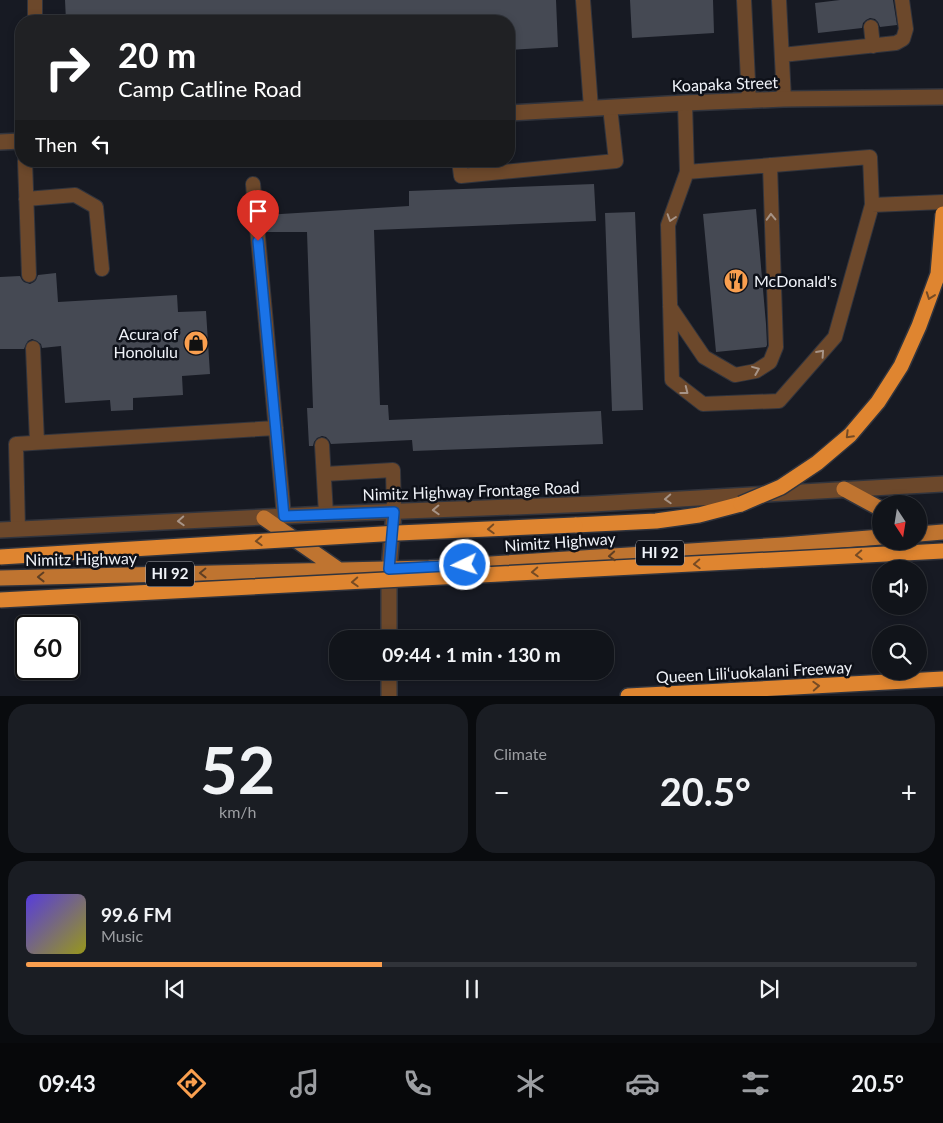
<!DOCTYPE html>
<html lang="en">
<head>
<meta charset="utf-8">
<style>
	:root { --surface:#11141a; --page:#1a1d23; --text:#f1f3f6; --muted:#9c9ea2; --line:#303339; --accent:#fa9f4f }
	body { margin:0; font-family:Lato,sans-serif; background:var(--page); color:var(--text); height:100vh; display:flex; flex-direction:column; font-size:19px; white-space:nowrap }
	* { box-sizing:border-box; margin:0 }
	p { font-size:16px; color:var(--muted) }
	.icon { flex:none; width:28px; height:28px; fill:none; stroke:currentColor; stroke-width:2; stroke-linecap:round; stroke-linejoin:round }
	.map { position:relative; height:696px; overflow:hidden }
	.details { display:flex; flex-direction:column; gap:8px; padding:8px; background:#090b0e; flex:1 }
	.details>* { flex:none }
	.top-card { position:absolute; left:15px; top:15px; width:500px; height:152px; border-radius:20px; box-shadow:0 2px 8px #0003,0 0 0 1px var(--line); background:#202124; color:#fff; overflow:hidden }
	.needle { width:32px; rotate:168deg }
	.buttons { position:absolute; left:872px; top:495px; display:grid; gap:10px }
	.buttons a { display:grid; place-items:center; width:55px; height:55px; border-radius:50%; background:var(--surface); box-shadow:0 2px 8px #0003,0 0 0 1px var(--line); font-size:25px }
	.speed { position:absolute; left:15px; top:615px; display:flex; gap:10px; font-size:25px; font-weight:700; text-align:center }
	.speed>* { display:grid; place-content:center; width:65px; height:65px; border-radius:50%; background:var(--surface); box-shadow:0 2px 8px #0003,0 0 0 1px var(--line); line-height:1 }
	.speed .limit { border:2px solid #111; border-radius:8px; background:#fff; color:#111 }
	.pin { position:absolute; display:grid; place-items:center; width:42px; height:42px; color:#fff; margin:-51px -21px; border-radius:50% 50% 50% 0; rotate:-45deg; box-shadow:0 0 5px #0007 }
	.pin .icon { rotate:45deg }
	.me { position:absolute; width:55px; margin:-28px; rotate:266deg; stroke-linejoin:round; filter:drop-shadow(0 0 4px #0008) }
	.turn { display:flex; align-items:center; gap:18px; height:105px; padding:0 20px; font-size:22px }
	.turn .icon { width:65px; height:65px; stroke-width:2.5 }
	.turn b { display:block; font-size:35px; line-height:42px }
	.then { display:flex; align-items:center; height:48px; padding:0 20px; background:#0003; gap:10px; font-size:19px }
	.big { font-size:38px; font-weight:700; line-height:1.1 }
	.details .card { flex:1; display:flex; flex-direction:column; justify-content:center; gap:8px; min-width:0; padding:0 18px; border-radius:20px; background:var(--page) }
	.details .dial { align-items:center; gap:0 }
	.dial b { font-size:65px; line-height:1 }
	.song { display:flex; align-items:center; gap:15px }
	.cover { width:60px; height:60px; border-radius:8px; background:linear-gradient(135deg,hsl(250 70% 55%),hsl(60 70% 35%)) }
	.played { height:5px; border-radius:2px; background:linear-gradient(90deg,var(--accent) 40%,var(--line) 40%) }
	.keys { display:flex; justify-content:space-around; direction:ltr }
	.heat { display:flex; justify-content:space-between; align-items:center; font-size:28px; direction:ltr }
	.details .tiles { flex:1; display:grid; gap:8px; grid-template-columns:1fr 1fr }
	.card:last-child { grid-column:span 2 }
	.trip { position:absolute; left:329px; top:630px; width:285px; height:50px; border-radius:20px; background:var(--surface); box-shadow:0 2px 8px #0003,0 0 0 1px var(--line); font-weight:700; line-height:50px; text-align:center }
	.dock { display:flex; height:80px; justify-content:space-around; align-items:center; background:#07080a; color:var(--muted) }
	.dock .icon { width:35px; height:35px }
	.dock .active { color:var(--accent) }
	.dock b { font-size:22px; color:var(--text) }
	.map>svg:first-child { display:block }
</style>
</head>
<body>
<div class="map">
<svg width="943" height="696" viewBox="0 0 943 696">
	<rect width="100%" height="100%" fill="#171a23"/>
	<!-- building -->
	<path fill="#454953" d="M65,0H556L558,47L509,50V21H66Z
		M630,0H713L714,33L632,38Z
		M840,0H893L897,25L880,27L878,22L875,19L870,18L866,20L863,23L862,28L818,33L815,3Z
		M594,184L596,221L374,230L380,405H388L389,420L601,411L603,444L413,451L412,440L331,444L329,440L326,437L322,436L317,438L314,442L313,446H309L307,408H313L307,232H266L265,215L409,206V191Z
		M756,209L766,324L767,345L766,347L716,352L703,214Z
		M635,212L643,410L612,411L605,213Z
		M56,273L58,302L177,295L178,312L206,311L210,374L182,376L183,395L133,398V410L111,411L110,400L65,403L61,346L42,348L41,344L37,341L32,339L28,341L26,344L24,349H0V277L20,276L22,280L24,282L30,284L34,282L36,280L38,275Z"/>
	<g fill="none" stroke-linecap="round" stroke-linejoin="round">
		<defs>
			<path id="lane" d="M35,0V21
				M583,0L591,108
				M744,0L749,101
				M779,0L784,99
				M871,27L873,46
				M782,55L896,43L903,39L906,29L902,0
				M685,103L687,172L870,157L872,205L943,202
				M25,161L29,275
				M459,161L461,176L616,161L610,107
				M687,172L668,225L672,380L703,404L779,401L835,337L872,205
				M253,184L284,516
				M26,199L75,195L96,207L102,269
				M670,307L704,357L735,375L756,371L770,362L776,347L770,165
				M33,348L37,442
				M322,445L326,514
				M325,474L393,470L394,512
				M18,529L16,444L276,428"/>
			<path id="street" d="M509,113L685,103L784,99L943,97
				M0,142L21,141
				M0,530L326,514L593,504L943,484
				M389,639V569L394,512
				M389,671V696"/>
			<path id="primary" d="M844,489L881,509
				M264,518L339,570
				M919,534L943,532
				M0,578L429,568L783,545L881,537"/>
			<path id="highway" d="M575,525L656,521L699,515L741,504
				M628,696L943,679"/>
		</defs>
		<!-- lane casing -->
		<use href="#lane" stroke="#31343d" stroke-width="16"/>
		<!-- street casing -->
		<use href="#street" stroke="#31343d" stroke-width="18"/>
		<!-- primary casing -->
		<use href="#primary" stroke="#31343d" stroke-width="18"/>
		<!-- highway casing -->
		<use href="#highway" stroke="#31343d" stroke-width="18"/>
		<!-- lane -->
		<use href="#lane" stroke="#6c482b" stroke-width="14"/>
		<!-- street -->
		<use href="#street" stroke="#6c482b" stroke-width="15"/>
		<!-- primary -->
		<use href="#primary" stroke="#bf7430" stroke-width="15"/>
		<!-- highway -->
		<use href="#highway" stroke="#df8530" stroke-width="15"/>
		<defs>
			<path id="highway-bridge" d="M741,504L781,487L817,463L850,435L878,402L901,366L919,326L938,274L943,214
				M0,557L398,533L575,525
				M0,600L943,551"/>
		</defs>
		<!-- highway-bridge casing -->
		<use href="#highway-bridge" stroke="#31343d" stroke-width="18" stroke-linecap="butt"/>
		<!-- highway-bridge -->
		<use href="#highway-bridge" stroke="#df8530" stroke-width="15"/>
	</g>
	<!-- one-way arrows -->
	<defs><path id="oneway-chevron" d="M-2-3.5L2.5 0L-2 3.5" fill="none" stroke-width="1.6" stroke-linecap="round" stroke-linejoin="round" transform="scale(1.25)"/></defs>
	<g stroke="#a79487">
		<use href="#oneway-chevron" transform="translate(771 217) rotate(-92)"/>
		<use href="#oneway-chevron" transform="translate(671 218) rotate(108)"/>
		<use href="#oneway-chevron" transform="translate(821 353) rotate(-48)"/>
		<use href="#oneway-chevron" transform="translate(756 370) rotate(-22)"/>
		<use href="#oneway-chevron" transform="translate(685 391) rotate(38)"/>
		<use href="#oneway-chevron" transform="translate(668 499) rotate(177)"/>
		<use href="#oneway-chevron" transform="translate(436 510) rotate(178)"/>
		<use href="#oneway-chevron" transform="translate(181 521) rotate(177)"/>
	</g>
	<g stroke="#764b24">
		<use href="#oneway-chevron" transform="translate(930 296) rotate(110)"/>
		<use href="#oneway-chevron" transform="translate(849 435) rotate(135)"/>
		<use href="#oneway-chevron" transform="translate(491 529) rotate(177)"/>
		<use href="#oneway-chevron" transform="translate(259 541) rotate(177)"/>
		<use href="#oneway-chevron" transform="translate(859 555) rotate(177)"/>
		<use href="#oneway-chevron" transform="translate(697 564) rotate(177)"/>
		<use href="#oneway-chevron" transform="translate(535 572) rotate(177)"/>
		<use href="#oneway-chevron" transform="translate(355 582) rotate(177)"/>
		<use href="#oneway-chevron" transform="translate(816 686) rotate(-3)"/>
	</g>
	<g stroke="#5e3e23">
		<use href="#oneway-chevron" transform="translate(612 556) rotate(176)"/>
		<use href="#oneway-chevron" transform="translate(203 573) rotate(179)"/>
		<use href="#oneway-chevron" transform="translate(41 577) rotate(179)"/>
	</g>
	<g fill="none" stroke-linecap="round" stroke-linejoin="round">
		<defs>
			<path id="route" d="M258,241L284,516L394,512L389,569L465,565"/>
		</defs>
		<!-- route casing -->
		<use href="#route" stroke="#114b97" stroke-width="12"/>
		<!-- route -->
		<use href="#route" stroke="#1a73e8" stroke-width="9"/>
	</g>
	<!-- icons -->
	<defs>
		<symbol id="restaurant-disc" viewBox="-11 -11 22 22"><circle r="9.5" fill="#fa9f4f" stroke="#0e1119"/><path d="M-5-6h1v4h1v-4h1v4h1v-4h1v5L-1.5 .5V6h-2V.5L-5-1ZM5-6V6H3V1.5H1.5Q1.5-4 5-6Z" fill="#111"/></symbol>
		<symbol id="shop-disc" viewBox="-11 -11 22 22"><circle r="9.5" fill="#fa9f4f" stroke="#0e1119"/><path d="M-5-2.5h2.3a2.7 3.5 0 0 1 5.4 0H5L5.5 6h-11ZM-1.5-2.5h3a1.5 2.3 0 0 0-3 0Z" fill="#111"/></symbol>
	</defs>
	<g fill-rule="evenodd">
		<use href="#restaurant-disc" x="722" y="267" width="28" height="28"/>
		<use href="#shop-disc" x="182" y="329" width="28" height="28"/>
	</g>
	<g text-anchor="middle" stroke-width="5" stroke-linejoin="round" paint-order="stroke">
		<!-- shield labels -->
		<g fill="#0e1119" stroke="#acaeb5" stroke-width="1">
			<rect x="636" y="540.5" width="48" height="25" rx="4"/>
			<rect x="146" y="561.5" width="48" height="25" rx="4"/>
		</g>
		<g font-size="15" font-weight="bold" fill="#eff2f8">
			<text x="660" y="558">HI 92</text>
			<text x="170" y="579">HI 92</text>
		</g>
		<!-- street labels -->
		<g font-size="16" fill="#eff2f8" stroke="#0e1119">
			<text transform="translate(725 84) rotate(-2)" y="6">Koapaka Street</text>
			<text transform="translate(471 491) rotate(-2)" y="6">Nimitz Highway Frontage Road</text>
			<text transform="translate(560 542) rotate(-4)" y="6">Nimitz Highway</text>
			<text transform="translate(81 559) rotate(-1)" y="6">Nimitz Highway</text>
			<text transform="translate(754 672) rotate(-3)" y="6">Queen Liliʻuokalani Freeway</text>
		</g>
		<!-- poi labels -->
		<g font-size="16" fill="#eff2f8" stroke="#0e1119" text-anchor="start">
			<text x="754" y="287">McDonald's</text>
			<text x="178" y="340" text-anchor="end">Acura of<tspan x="178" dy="18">Honolulu</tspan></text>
		</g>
	</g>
</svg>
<div class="buttons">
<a><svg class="needle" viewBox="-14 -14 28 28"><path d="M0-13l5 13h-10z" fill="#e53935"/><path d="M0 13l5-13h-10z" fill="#9c9ea2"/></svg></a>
<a><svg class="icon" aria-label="sound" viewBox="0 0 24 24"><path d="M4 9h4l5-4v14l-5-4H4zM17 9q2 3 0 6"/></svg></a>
<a><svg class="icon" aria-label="search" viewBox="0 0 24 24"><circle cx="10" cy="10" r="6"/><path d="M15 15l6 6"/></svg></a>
</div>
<div class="speed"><div class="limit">60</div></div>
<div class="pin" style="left:258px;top:241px;background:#d93025"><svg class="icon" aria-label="arrive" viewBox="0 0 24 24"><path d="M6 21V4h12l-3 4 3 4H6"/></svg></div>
<svg class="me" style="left:465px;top:565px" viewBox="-20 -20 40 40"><circle r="17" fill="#1a73e8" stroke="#fff" stroke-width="3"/><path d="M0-11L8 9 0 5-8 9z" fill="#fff"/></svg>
<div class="trip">09:44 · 1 min · 130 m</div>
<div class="top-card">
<div class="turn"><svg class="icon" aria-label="right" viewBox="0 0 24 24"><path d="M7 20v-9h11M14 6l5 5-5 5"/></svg><div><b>20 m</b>Camp Catline Road</div></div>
<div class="then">Then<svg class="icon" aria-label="left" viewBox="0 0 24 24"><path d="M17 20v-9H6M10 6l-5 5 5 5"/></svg></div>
</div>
</div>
<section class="details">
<div class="tiles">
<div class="card dial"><b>52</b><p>km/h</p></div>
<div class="card"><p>Climate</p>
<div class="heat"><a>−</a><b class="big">20.5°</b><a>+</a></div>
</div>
<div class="card">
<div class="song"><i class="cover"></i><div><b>99.6 FM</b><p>Music</p></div></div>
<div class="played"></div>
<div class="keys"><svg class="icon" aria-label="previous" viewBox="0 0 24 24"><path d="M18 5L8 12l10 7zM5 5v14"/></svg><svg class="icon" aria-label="pause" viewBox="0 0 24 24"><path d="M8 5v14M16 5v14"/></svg><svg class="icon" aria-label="next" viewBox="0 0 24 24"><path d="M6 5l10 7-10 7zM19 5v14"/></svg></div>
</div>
</div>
</section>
<nav class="dock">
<b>09:43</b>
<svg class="icon active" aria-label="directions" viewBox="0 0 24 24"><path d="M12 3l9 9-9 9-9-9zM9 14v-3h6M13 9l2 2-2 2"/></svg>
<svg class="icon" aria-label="music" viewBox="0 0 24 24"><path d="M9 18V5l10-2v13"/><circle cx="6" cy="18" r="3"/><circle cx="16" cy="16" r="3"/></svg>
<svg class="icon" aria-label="phone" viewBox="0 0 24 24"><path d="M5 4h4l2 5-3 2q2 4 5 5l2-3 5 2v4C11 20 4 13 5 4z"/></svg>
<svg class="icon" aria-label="climate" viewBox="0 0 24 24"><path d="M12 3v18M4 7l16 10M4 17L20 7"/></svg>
<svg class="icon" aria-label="car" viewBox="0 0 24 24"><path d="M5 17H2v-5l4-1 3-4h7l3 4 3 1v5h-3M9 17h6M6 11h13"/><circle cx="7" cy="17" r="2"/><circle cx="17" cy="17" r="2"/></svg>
<svg class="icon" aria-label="filters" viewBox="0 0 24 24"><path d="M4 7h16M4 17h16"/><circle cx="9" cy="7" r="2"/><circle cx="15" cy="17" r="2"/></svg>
<b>20.5°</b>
</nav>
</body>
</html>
